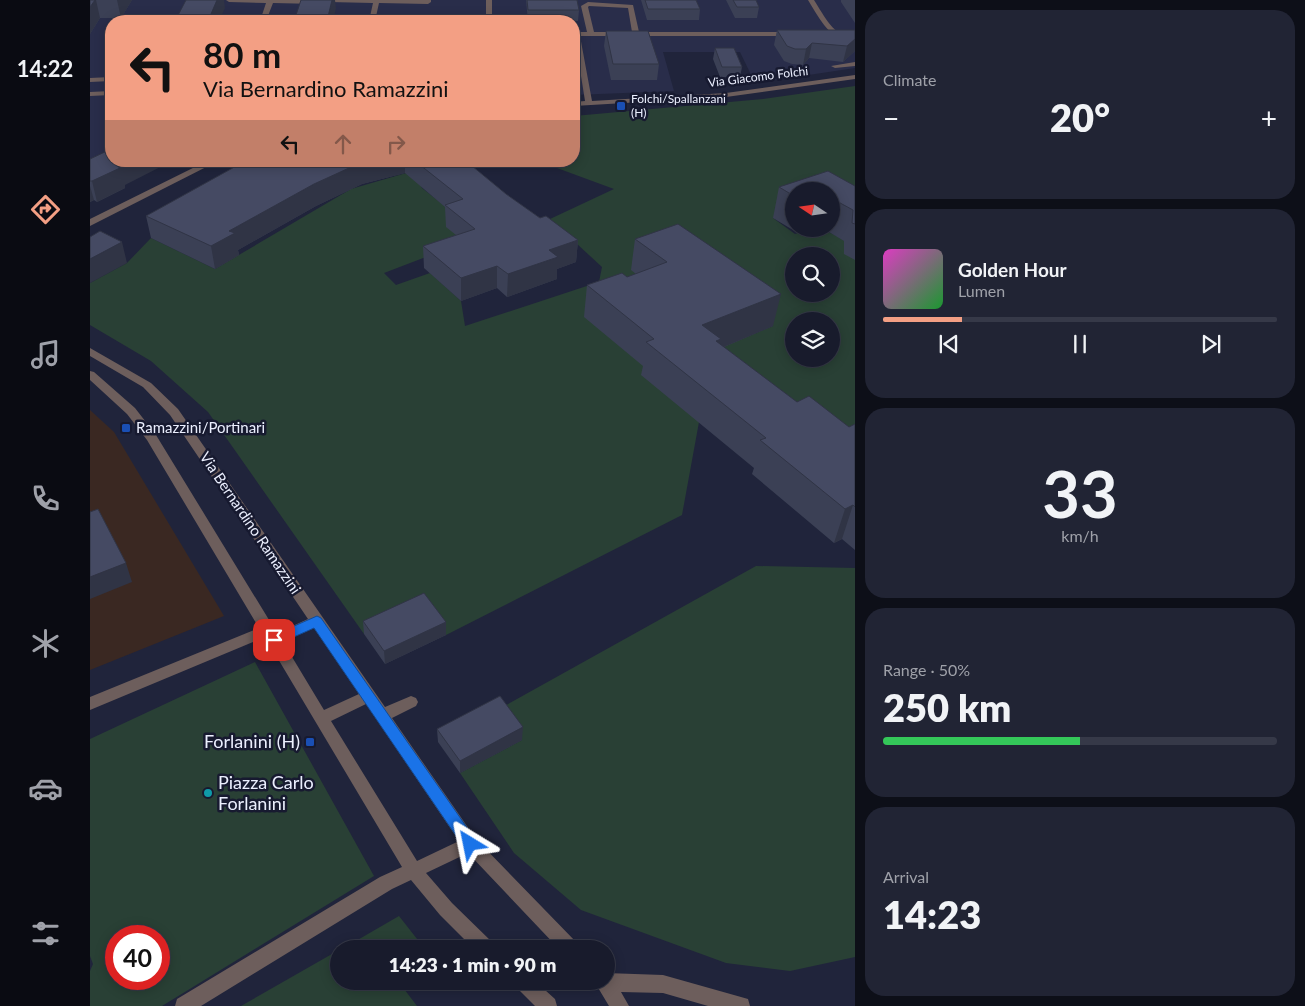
<!DOCTYPE html>
<html lang="en">
<head>
<meta charset="utf-8">
<style>
	:root { --surface:#181b2c; --page:#212434; --text:#f1f3f6; --muted:#9fa1a9; --line:#363948; --accent:#f39f84 }
	body { margin:0; font-family:Lato,sans-serif; background:var(--page); color:var(--text); height:100vh; display:flex; flex-direction:column; font-size:19px; white-space:nowrap }
	* { box-sizing:border-box; margin:0 }
	p { font-size:16px; color:var(--muted) }
	.icon { flex:none; width:28px; height:28px; fill:none; stroke:currentColor; stroke-width:2; stroke-linecap:round; stroke-linejoin:round }
	.map { position:relative; flex:1; overflow:hidden }
	.side { display:flex; flex-direction:column; gap:10px; padding:10px; background:#0d0f18; width:450px }
	.side>* { flex:none }
	.top-card { position:absolute; left:15px; top:15px; width:475px; height:152px; border-radius:20px; box-shadow:0 2px 12px #0003,0 0 0 1px var(--line); background:#f39f84; color:#111; overflow:hidden }
	.needle { width:32px; rotate:283deg }
	.controls { position:absolute; left:695px; top:182px; display:grid; gap:10px }
	.controls a { display:grid; place-items:center; width:55px; height:55px; border-radius:50%; background:var(--surface); box-shadow:0 2px 12px #0003,0 0 0 1px var(--line); font-size:25px }
	.speed { position:absolute; left:15px; top:925px; display:flex; gap:10px; font-size:25px; font-weight:700; text-align:center }
	.speed>* { display:grid; place-content:center; width:65px; height:65px; border-radius:50%; background:var(--surface); box-shadow:0 2px 12px #0003,0 0 0 1px var(--line); line-height:1 }
	.speed .limit { border:8px solid #d22; background:#fff; color:#111 }
	.pin { position:absolute; display:grid; place-items:center; width:42px; height:42px; color:#fff; margin:-21px; border-radius:10px; box-shadow:0 2px 8px #0006 }
	.me { position:absolute; width:55px; margin:-28px; rotate:325deg; stroke-linejoin:round; filter:drop-shadow(0 0 4px #0008) }
	.turn { display:flex; align-items:center; gap:18px; height:105px; padding:0 15px; font-size:22px }
	.turn .icon { width:65px; height:65px; stroke-width:2.5 }
	.turn b { display:block; font-size:35px; line-height:42px }
	.lanes { display:flex; align-items:center; height:48px; padding:0 15px; background:#0003; justify-content:center; gap:25px; direction:ltr }
	.lanes .off { opacity:.35 }
	.big { font-size:38px; font-weight:800; line-height:1.1 }
	.side .card { flex:1; display:flex; flex-direction:column; justify-content:center; gap:8px; min-width:0; padding:0 18px; border-radius:20px; background:var(--page) }
	.side .dial { align-items:center; gap:0 }
	.dial b { font-size:65px; line-height:1 }
	.song { display:flex; align-items:center; gap:15px }
	.cover { width:60px; height:60px; border-radius:8px; background:linear-gradient(135deg,hsl(310 70% 55%),hsl(130 70% 35%)) }
	.played { height:5px; border-radius:2px; background:linear-gradient(90deg,var(--accent) 20%,var(--line) 20%) }
	.keys { display:flex; justify-content:space-around; direction:ltr }
	.heat { display:flex; justify-content:space-between; align-items:center; font-size:28px; direction:ltr }
	.charge { height:8px; border-radius:4px; background:linear-gradient(90deg,#34c759 50%,var(--line) 0) }
	.trip { position:absolute; left:240px; top:940px; width:285px; height:50px; border-radius:25px; background:var(--surface); box-shadow:0 2px 12px #0003,0 0 0 1px var(--line); font-weight:800; line-height:50px; text-align:center }
	main { display:flex; flex:1; min-height:0 }
	.tabs { display:flex; flex-direction:column; width:90px; justify-content:space-around; align-items:center; background:#0a0b12; color:var(--muted) }
	.tabs .icon { width:35px; height:35px }
	.tabs .selected { color:var(--accent) }
	.tabs b { font-size:22px; color:var(--text) }
	.map>svg:first-child { display:block }
</style>
</head>
<body>
<main>
<nav class="tabs">
<b>14:22</b>
<svg class="icon selected" aria-label="directions" viewBox="0 0 24 24"><path d="M12 3l9 9-9 9-9-9zM9 14v-3h6M13 9l2 2-2 2"/></svg>
<svg class="icon" aria-label="music" viewBox="0 0 24 24"><path d="M9 18V5l10-2v13"/><circle cx="6" cy="18" r="3"/><circle cx="16" cy="16" r="3"/></svg>
<svg class="icon" aria-label="phone" viewBox="0 0 24 24"><path d="M5 4h4l2 5-3 2q2 4 5 5l2-3 5 2v4C11 20 4 13 5 4z"/></svg>
<svg class="icon" aria-label="climate" viewBox="0 0 24 24"><path d="M12 3v18M4 7l16 10M4 17L20 7"/></svg>
<svg class="icon" aria-label="car" viewBox="0 0 24 24"><path d="M5 17H2v-5l4-1 3-4h7l3 4 3 1v5h-3M9 17h6M6 11h13"/><circle cx="7" cy="17" r="2"/><circle cx="17" cy="17" r="2"/></svg>
<svg class="icon" aria-label="filters" viewBox="0 0 24 24"><path d="M4 7h16M4 17h16"/><circle cx="9" cy="7" r="2"/><circle cx="15" cy="17" r="2"/></svg>
</nav>
<div class="map">
<svg width="765" height="1006" viewBox="0 0 765 1006">
	<rect width="100%" height="100%" fill="#20243b"/>
	<!-- commercial -->
	<path fill="#3a2822" d="M0,410L24,432L134,616L0,670Z"/>
	<!-- built -->
	<path fill="#292d4a" d="M0,0H765V68L665,83L650,52H573L584,91L484,95V21H21V156L0,172Z"/>
	<!-- green -->
	<path fill="#294035" fill-rule="evenodd" d="M765,86V221L741,191H704L683,218L705,234C732,224 740,232 762,246L765,260V453L602,354L642,343L683,326L542,270L562,286L543,348L609,422L592,515L356,635L334,607L274,634L118,412L61,361L0,325V283L37,263L61,238L125,269L261,189L323,171L332,188L356,207L375,242L294,273L306,285L340,273L371,301L375,326L509,282L512,267L460,219L524,189L448,161H484V116L673,99ZM704,256H741V294H704ZM704,321H741V359H704Z
		M666,566L765,568V957L700,971L636,963L491,910L424,853L370,773L432,740L409,709Z
		M165,662L284,876L72,1006H0V971L3,964L0,956V739ZM26,936H69V979H26Z
		M309,916L331,944L328,949H252Z
		M249,950V981H308L327,1006H151Z"/>
	<g fill="none" stroke-linecap="round" stroke-linejoin="round">
		<!-- minor -->
		<path fill="#6d5e5c" fill-rule="evenodd" d="M136,0H226L230,2L227,4L183,3L176,21H170L176,3L139,2Z
			M236,0H341V2L338,4L289,3L285,21H279L283,3L239,2Z
			M396,0H402V16L405,21H399L396,16Z
			M718,0H724C735,17 743,36 765,39V43C739,39 731,21 718,0Z
			M498,2L543,5L549,32H703L706,34L703,36H490L502,101L636,93L765,75V79L636,97L484,106V102L495,101L484,32H497L491,6ZM499,6L538,8L542,32H504L498,7Z
			M765,62V66L745,68L741,66Z
			M21,77V81L0,82V78Z
			M21,91V95L0,96V92Z
			M117,161H128L0,226V219Z
			M0,348L61,383L88,409L295,707L321,696L326,698L328,702L326,706L302,718L386,839L487,943L490,949H469L378,853L336,873L362,903L403,943L406,949H384L350,915L321,880L302,889L111,1006H85L87,999L290,877L312,867L175,637L0,710V697L169,628L57,440L37,414L0,380V371L4,372L45,408L66,435L187,633L218,619L80,415L53,387L0,356ZM224,628L269,694L234,710L193,642ZM276,704L369,841L327,861L241,721Z
			M516,973L573,975L651,997L658,999L660,1006H618L573,993L531,992L539,1006H519L504,981H516Z
			M423,981H445L465,999L467,1006H445L426,987Z"/>
	</g>
	<!-- wall -->
	<path fill="#3b4055" d="M0,0H42L31,18H10L0,34Z
		M436,0H487L489,10L488,21H438Z
		M551,0H606L610,9L609,20H557Z
		M636,0H666L669,7L667,18H645Z
		M751,0H765V23L751,2Z
		M687,30H765V51L753,62L719,58L713,65L702,64L694,61L684,45Z
		M516,31L569,64L567,80H521L514,46Z
		M625,48L652,67L650,77H630L623,59Z
		M0,159L35,185V188L7,202L4,200L0,202Z
		M161,161H376L416,194L450,218L488,240L486,262L467,269V279L417,297L407,288L371,301L334,268L333,246L366,235L356,227L355,207L315,173L272,184L226,206L148,250L149,255L125,269L61,238L56,216Z
		M765,186V260L754,254V241L734,229H741V191H704V229H719L708,233L683,218L689,187Z
		M545,239L683,326L634,347L707,402L759,427L765,424V550L752,539L744,543L662,474L664,468L551,375L553,366L494,317L497,285L537,277L546,274L541,270Z
		M273,621L356,622V635L295,664L274,634Z
		M347,729L432,740L370,773L348,742Z"/>
	<!-- shaded-wall -->
	<path fill="#303445" d="M5,0H6L10,18L0,34V7Z
		M27,0H42L31,18Z
		M127,0H134L135,8L129,21H118Z
		M242,0H245L246,8L243,21H237Z
		M765,39V51L753,62L757,46Z
		M722,43L719,58L713,65L716,49Z
		M37,161H82L35,185V188L7,202L2,181L27,166Z
		M278,161H315V173L272,184L226,206L148,250L149,255L125,269L121,246L139,231L224,184L270,163Z
		M0,186L4,200L0,202Z
		M708,229H719L708,233Z
		M488,240L486,262L467,269V279L417,297L418,274L459,250Z
		M32,242L37,263L0,283V259Z
		M407,266V288L371,301V278Z
		M691,294L683,326L629,349L612,325Z
		M763,505L752,539L744,543L755,509Z
		M36,563L42,582L0,599V577Z
		M356,622V635L295,664L294,651Z
		M433,727L432,740L370,773V761Z"/>
	<!-- building -->
	<path fill="#454a63" stroke="#303445" d="M0,0H5L0,7Z
		M96,0H127L118,21H85Z
		M211,0H242L237,21H204Z
		M437,0H487L489,10H438Z
		M555,0H606L610,9H558Z
		M643,0H666L669,7H647Z
		M687,30H765V39L757,46L722,43L716,49H705L697,46Z
		M516,31H558L569,64H523Z
		M625,48H644L652,67H632Z
		M21,149V161H37L27,166L30,168L2,181H0V159Z
		M161,161H278L270,163L224,184L139,231L145,233L121,246L56,216L148,165L151,166Z
		M325,161H376L416,194L450,218L456,216L488,240L459,250L468,257L418,274L407,266L371,278L333,246L385,229L355,205L373,199Z
		M738,171L765,186V224L762,223L763,210L741,198V191H704V196L689,187Z
		M588,224L691,294L612,325L631,339L626,341L707,402L719,396L759,427L765,424V507L763,505L755,509L670,440L676,438L556,342L564,339L497,285L532,273L537,277L577,262L545,239Z
		M10,231L32,242L0,259V237Z
		M8,509L36,563L0,577V512Z
		M334,593L356,622L294,651L273,621Z
		M410,696L433,727L370,761L347,729Z"/>
	<!-- route -->
	<path fill="#1a73e8" stroke="#114b97" d="M227,616L231,618L385,839L387,844L385,849L380,851L375,849L224,628L188,644H179L177,640L179,637Z"/>
	<!-- markers -->
	<g fill="#1a4fb4" stroke="#171a30" stroke-width="2">
		<rect x="526" y="101" width="10" height="10" rx="2.5"/>
		<rect x="31" y="423" width="10" height="10" rx="2.5"/>
		<rect x="215" y="737" width="10" height="10" rx="2.5"/>
	</g>
	<circle fill="#0f9aa8" stroke="#171a30" stroke-width="2" cx="118" cy="793" r="5"/>
	<g text-anchor="middle" stroke-width="5" stroke-linejoin="round" paint-order="stroke">
		<!-- far-street labels -->
		<g font-size="12" fill="#ebeffe" stroke="#171a30">
			<text transform="translate(668 77) rotate(-7)" y="4">Via Giacomo Folchi</text>
		</g>
		<!-- far-poi labels -->
		<g font-size="12" fill="#ebeffe" stroke="#171a30" text-anchor="start">
			<text x="541" y="103">Folchi/Spallanzani<tspan x="541" dy="14">(H)</tspan></text>
		</g>
		<!-- poi labels -->
		<g font-size="15" fill="#ebeffe" stroke="#171a30" text-anchor="start">
			<text x="46" y="433">Ramazzini/Portinari</text>
		</g>
		<!-- street labels -->
		<g font-size="15" fill="#ebeffe" stroke="#171a30">
			<text transform="translate(160 523) rotate(56)" y="5">Via Bernardino Ramazzini</text>
		</g>
		<!-- near-poi labels -->
		<g font-size="18" fill="#ebeffe" stroke="#171a30" text-anchor="end">
			<text x="210" y="748">Forlanini (H)</text>
			<text x="128" y="789" text-anchor="start">Piazza Carlo<tspan x="128" dy="21">Forlanini</tspan></text>
		</g>
	</g>
</svg>
<div class="controls">
<a><svg class="needle" viewBox="-14 -14 28 28"><path d="M0-13l5 13h-10z" fill="#e53935"/><path d="M0 13l5-13h-10z" fill="#9fa1a9"/></svg></a>
<a><svg class="icon" aria-label="search" viewBox="0 0 24 24"><circle cx="10" cy="10" r="6"/><path d="M15 15l6 6"/></svg></a>
<a><svg class="icon" aria-label="layers" viewBox="0 0 24 24"><path d="M12 4l9 5-9 5-9-5zM3 14l9 5 9-5"/></svg></a>
</div>
<div class="speed"><div class="limit">40</div></div>
<div class="pin" style="left:184px;top:640px;background:#d93025"><svg class="icon" aria-label="arrive" viewBox="0 0 24 24"><path d="M6 21V4h12l-3 4 3 4H6"/></svg></div>
<svg class="me" style="left:380px;top:844px" viewBox="-20 -20 40 40"><path d="M0-17L14 15 0 8-14 15z" fill="#1a73e8" stroke="#fff" stroke-width="4"/></svg>
<div class="trip">14:23 · 1 min · 90 m</div>
<div class="top-card">
<div class="turn"><svg class="icon" aria-label="left" viewBox="0 0 24 24"><path d="M17 20v-9H6M10 6l-5 5 5 5"/></svg><div><b>80 m</b>Via Bernardino Ramazzini</div></div>
<div class="lanes"><svg class="icon" aria-label="left" viewBox="0 0 24 24"><path d="M17 20v-9H6M10 6l-5 5 5 5"/></svg><svg class="icon off" aria-label="ahead" viewBox="0 0 24 24"><path d="M12 20V5M6 11l6-6 6 6"/></svg><svg class="icon off" aria-label="right" viewBox="0 0 24 24"><path d="M7 20v-9h11M14 6l5 5-5 5"/></svg></div>
</div>
</div>
<section class="side">
<div class="card"><p>Climate</p>
<div class="heat"><a>−</a><b class="big">20°</b><a>+</a></div>
</div>
<div class="card">
<div class="song"><i class="cover"></i><div><b>Golden Hour</b><p>Lumen</p></div></div>
<div class="played"></div>
<div class="keys"><svg class="icon" aria-label="previous" viewBox="0 0 24 24"><path d="M18 5L8 12l10 7zM5 5v14"/></svg><svg class="icon" aria-label="pause" viewBox="0 0 24 24"><path d="M8 5v14M16 5v14"/></svg><svg class="icon" aria-label="next" viewBox="0 0 24 24"><path d="M6 5l10 7-10 7zM19 5v14"/></svg></div>
</div>
<div class="card dial"><b>33</b><p>km/h</p></div>
<div class="card"><p>Range · 50%</p><b class="big">250 km</b><div class="charge"></div></div>
<div class="card"><p>Arrival</p><b class="big">14:23</b></div>
</section>
</main>
</body>
</html>
